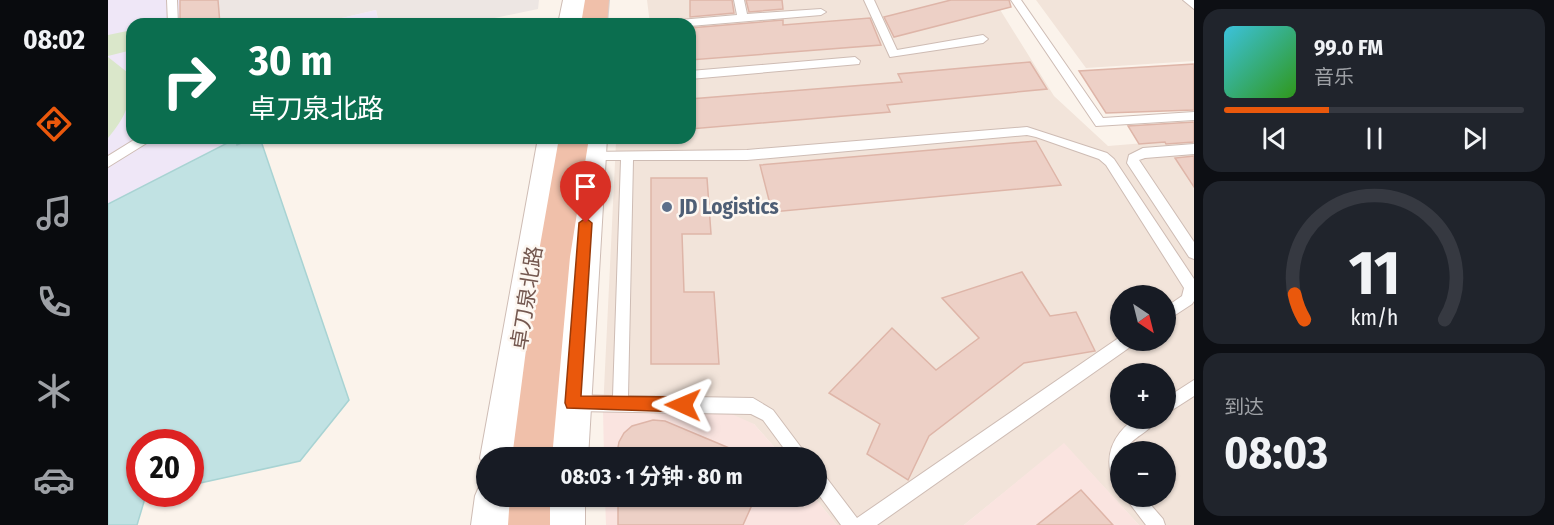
<!DOCTYPE html>
<html lang="zh">
<head>
<meta charset="utf-8">
<style>
	:root { --surface:#171b24; --page:#20242c; --text:#f1f3f6; --muted:#9ea1a6; --line:#363941; --accent:#ea580c }
	body { margin:0; font-family:"Fira Sans Condensed","Noto Sans SC",sans-serif; background:var(--page); color:var(--text); height:100vh; display:flex; flex-direction:column; font-size:22px; white-space:nowrap }
	* { box-sizing:border-box; margin:0 }
	p { font-size:20px; color:var(--muted) }
	.icon { flex:none; width:33px; height:33px; fill:none; stroke:currentColor; stroke-width:2; stroke-linecap:round; stroke-linejoin:round }
	.map { position:relative; flex:1; overflow:hidden }
	.details { display:flex; flex-direction:column; gap:9px; padding:9px; background:#0d0f14; width:360px }
	.details>* { flex:none }
	.banner { position:absolute; left:18px; top:18px; width:570px; height:126px; border-radius:18px; box-shadow:0 2px 4px #0004; background:#0b6e4f; color:#fff; overflow:hidden }
	.needle { width:39px; rotate:145deg }
	.controls { position:absolute; left:1002px; top:285px; display:grid; gap:12px }
	.controls a { display:grid; place-items:center; width:66px; height:66px; border-radius:50%; background:var(--surface); box-shadow:0 2px 4px #0004; font-size:30px }
	.speed { position:absolute; left:18px; top:429px; display:flex; gap:12px; font-size:30px; font-weight:700; text-align:center }
	.speed>* { display:grid; place-content:center; width:78px; height:78px; border-radius:50%; background:var(--surface); box-shadow:0 2px 4px #0004; line-height:1 }
	.speed .limit { border:9px solid #d22; background:#fff; color:#111 }
	.pin { position:absolute; display:grid; place-items:center; width:51px; height:51px; color:#fff; margin:-62px -26px; border-radius:50% 50% 50% 0; rotate:-45deg; box-shadow:0 0 6px #0007 }
	.pin .icon { rotate:45deg }
	.me { position:absolute; width:66px; margin:-33px; rotate:271deg; stroke-linejoin:round; filter:drop-shadow(0 0 4px #0008) }
	.turn { display:flex; align-items:center; gap:21px; height:126px; padding:0 24px; font-size:27px }
	.turn .icon { width:78px; height:78px; stroke-width:2.5 }
	.turn b { display:block; font-size:42px; line-height:51px }
	.big { font-size:45px; font-weight:700; line-height:1.1 }
	.details .widget { flex:1; display:flex; flex-direction:column; justify-content:center; gap:9px; min-width:0; padding:0 21px; border-radius:18px; background:var(--page) }
	.details .dial { align-items:center; gap:0 }
	.dial svg { height:156px; overflow:visible; fill:none; stroke:var(--line); stroke-width:7; stroke-linecap:round; text-anchor:middle }
	.dial text { fill:var(--text); stroke:none }
	.song { display:flex; align-items:center; gap:18px }
	.cover { width:72px; height:72px; border-radius:9px; background:linear-gradient(135deg,hsl(190 70% 55%),hsl(110 70% 35%)) }
	.played { height:6px; border-radius:3px; background:linear-gradient(90deg,var(--accent) 35%,var(--line) 35%) }
	.keys { display:flex; justify-content:space-around; direction:ltr }
	.trip { position:absolute; left:368px; top:447px; width:351px; height:60px; border-radius:30px; background:var(--surface); box-shadow:0 2px 4px #0004; font-weight:700; line-height:60px; text-align:center }
	main { display:flex; flex:1; min-height:0 }
	.menu { display:flex; flex-direction:column; width:108px; justify-content:space-around; align-items:center; background:#090b0e; color:var(--muted) }
	.menu .icon { width:42px; height:42px }
	.menu .current { color:var(--accent) }
	.menu b { font-size:27px; color:var(--text) }
	.map>svg:first-child { display:block }
</style>
</head>
<body>
<main>
<nav class="menu">
<b>08:02</b>
<svg class="icon current" aria-label="directions" viewBox="0 0 24 24"><path d="M12 3l9 9-9 9-9-9zM9 14v-3h6M13 9l2 2-2 2"/></svg>
<svg class="icon" aria-label="music" viewBox="0 0 24 24"><path d="M9 18V5l10-2v13"/><circle cx="6" cy="18" r="3"/><circle cx="16" cy="16" r="3"/></svg>
<svg class="icon" aria-label="phone" viewBox="0 0 24 24"><path d="M5 4h4l2 5-3 2q2 4 5 5l2-3 5 2v4C11 20 4 13 5 4z"/></svg>
<svg class="icon" aria-label="climate" viewBox="0 0 24 24"><path d="M12 3v18M4 7l16 10M4 17L20 7"/></svg>
<svg class="icon" aria-label="car" viewBox="0 0 24 24"><path d="M5 17H2v-5l4-1 3-4h7l3 4 3 1v5h-3M9 17h6M6 11h13"/><circle cx="7" cy="17" r="2"/><circle cx="17" cy="17" r="2"/></svg>
</nav>
<div class="map">
<svg width="1086" height="525" viewBox="0 0 1086 525">
	<rect width="100%" height="100%" fill="#fbf3eb"/>
	<!-- residential -->
	<path fill="#f2e4da" fill-rule="evenodd" d="M539,0H886L946,96L1000,146L1086,139V525H1031L956,444L856,525H729L706,497L708,458L675,457L646,424L495,410L508,142L536,138H582V24H542ZM1012,296H1058V340H1012ZM1012,374H1058V418H1012ZM1012,452H1058V496H1012Z
		M928,0H1086V61L978,68Z"/>
	<!-- commercial -->
	<path fill="#fae4e0" d="M495,410L619,412L646,424L675,457H496Z
		M956,443L1031,525H856Z
		M497,497H706L729,525H498Z"/>
	<!-- industrial -->
	<path fill="#ede6e3" d="M110,0H431L430,9L358,24H271L268,10L208,24H112Z"/>
	<!-- education -->
	<path fill="#efe7f7" d="M0,0H110L112,24H24V138H145L129,145L126,139L0,204Z
		M268,10L271,24H208Z"/>
	<!-- green -->
	<path fill="#dae7ca" d="M24,30V50L0,56V35Z
		M0,57L19,72C27,99 17,118 0,138Z"/>
	<!-- water -->
	<path fill="#c1e2e3" stroke="#a8d3d3" stroke-width="1.5" d="M145,138H152L241,400L192,461L83,485L82,442H32V494H45L38,495L29,525H0V204L127,139L129,145Z"/>
	<!-- building -->
	<path fill="#edd0c6" stroke="#deb5a8" stroke-width="1.5" d="M72,0H110L112,24H72Z
		M582,0H624L626,13L582,17Z
		M638,0H674L675,9L641,12Z
		M843,0H901L903,7L786,37L776,17Z
		M762,18L773,45L582,60V28L675,20V25Z
		M922,62L939,89L779,105L782,112L582,129V99L794,82L790,74Z
		M1086,64V110L998,113L971,71Z
		M1086,122V142L1058,144L1057,142L1031,144L1020,126Z
		M928,141L953,185L664,212L652,165Z
		M1086,156V187L1067,158Z
		M543,178H599L603,234H574L576,292H606L611,364H543Z
		M914,272L942,316L968,312L987,351L916,363L821,436L800,480L759,454L772,424L721,393L784,328L828,370L871,338L834,298Z
		M545,420L557,421L645,458H508L511,442L516,433L524,426Z
		M973,490L1005,525H929Z
		M510,496H648L635,525H510Z"/>
	<g fill="none" stroke-linecap="round" stroke-linejoin="round">
		<defs>
			<path id="service" d="M59,0H69L70,24H60Z
				M626,0H636L639,14L713,9L718,12L713,15L582,26V24H555L560,21L629,15Z
				M756,0H766L789,50L875,35L880,39L875,43L782,57Z
				M903,0H913L995,118L1086,112V120L988,126Z
				M1075,0H1086V9Z
				M747,57L752,61L751,64L582,79V71Z
				M919,127L999,153L1006,159L1086,279V301L1084,304L1058,321V307L1074,296L1076,288L998,165L991,159L928,137L919,135L639,160H525L520,396L645,398L665,410L701,458H683L655,420L643,414L467,411L462,408L459,403L462,398L467,395L505,396L513,160H482L478,158L476,155L478,152L639,150Z
				M29,138H44L42,141L0,167V156Z
				M1086,144V154L1037,158L1031,160L1086,242V259L1081,257L1019,163L1021,155L1035,148Z
				M1012,337V340H1027L1025,345L769,525H733L708,491V470L714,472L749,518Z
				M1086,380V396L1058,414V398Z
				M1027,418H1049C1043,433 1023,436 1017,452H1012V486L1006,484C995,456 1004,436 1027,418Z
				M1016,496H1035L1055,519L1057,525H1038Z"/>
			<path id="tertiary" d="M455,0H479L476,24H450Z
				M430,138H460L412,458H378V472L372,458Z
				M469,138H499L480,458H440Z
				M378,480V496H407L405,525H363L367,496L373,482Z
				M437,496H477V525H435Z"/>
			<path id="trunk" d="M477,0H501L499,24H473Z
				M451,138H481L462,257L444,458H404L430,257Z
				M402,496H442V525H400Z"/>
		</defs>
		<!-- service casing -->
		<use href="#service" stroke="#cebcb4" stroke-width="2"/>
		<!-- tertiary casing -->
		<use href="#tertiary" stroke="#cebcb4" stroke-width="2"/>
		<!-- trunk casing -->
		<use href="#trunk" stroke="#d8d0ce" stroke-width="2"/>
		<!-- service -->
		<use href="#service" fill="#fff" fill-rule="evenodd"/>
		<!-- tertiary -->
		<use href="#tertiary" fill="#fff" fill-rule="evenodd"/>
		<!-- trunk -->
		<use href="#trunk" fill="#f0c0aa" fill-rule="evenodd"/>
	</g>
	<!-- route -->
	<path fill="#ea580c" stroke="#983908" stroke-width="1.5" d="M478,218L484,223L473,396L575,397L580,399L582,405L580,410L575,412L459,408L457,403L471,223Z"/>
	<!-- markers -->
	<circle fill="#5c6f8a" stroke="#fdf7f1" stroke-width="2" cx="559" cy="207" r="6"/>
	<g text-anchor="middle" stroke-width="5" stroke-linejoin="round" paint-order="stroke">
		<!-- service labels -->
		<g font-size="21" font-weight="bold" fill="#4e5e75" stroke="#fdf7f1" text-anchor="start">
			<text x="571" y="214">JD Logistics</text>
		</g>
		<!-- street labels -->
		<g font-size="21" fill="#745850" stroke="#fdf7f1">
			<text transform="translate(419 298) rotate(-81)" y="7">卓刀泉北路</text>
		</g>
	</g>
</svg>
<div class="controls">
<a><svg class="needle" viewBox="-14 -14 28 28"><path d="M0-13l5 13h-10z" fill="#e53935"/><path d="M0 13l5-13h-10z" fill="#9ea1a6"/></svg></a>
<a>+</a>
<a>−</a>
</div>
<div class="speed"><div class="limit">20</div></div>
<div class="pin" style="left:478px;top:223px;background:#d93025"><svg class="icon" aria-label="arrive" viewBox="0 0 24 24"><path d="M6 21V4h12l-3 4 3 4H6"/></svg></div>
<svg class="me" style="left:575px;top:405px" viewBox="-20 -20 40 40"><path d="M0-17L14 15 0 8-14 15z" fill="#ea580c" stroke="#fff" stroke-width="4"/></svg>
<div class="trip">08:03 · 1 分钟 · 80 m</div>
<div class="banner">
<div class="turn"><svg class="icon" aria-label="right" viewBox="0 0 24 24"><path d="M7 20v-9h11M14 6l5 5-5 5"/></svg><div><b>30 m</b>卓刀泉北路</div></div>
</div>
</div>
<section class="details">
<div class="widget">
<div class="song"><i class="cover"></i><div><b>99.0 FM</b><p>音乐</p></div></div>
<div class="played"></div>
<div class="keys"><svg class="icon" aria-label="previous" viewBox="0 0 24 24"><path d="M18 5L8 12l10 7zM5 5v14"/></svg><svg class="icon" aria-label="pause" viewBox="0 0 24 24"><path d="M8 5v14M16 5v14"/></svg><svg class="icon" aria-label="next" viewBox="0 0 24 24"><path d="M6 5l10 7-10 7zM19 5v14"/></svg></div>
</div>
<div class="widget dial"><svg viewBox="0 0 100 80">
<path d="M14 69A42 42 0 1 1 86 69"/>
<path d="M14 69A42 42 0 0 1 9 56" stroke="#ea580c"/>
<text x="50" y="56" font-size="32" font-weight="700">11</text>
<text x="50" y="72" font-size="11">km/h</text>
</svg></div>
<div class="widget"><p>到达</p><b class="big">08:03</b></div>
</section>
</main>
</body>
</html>
